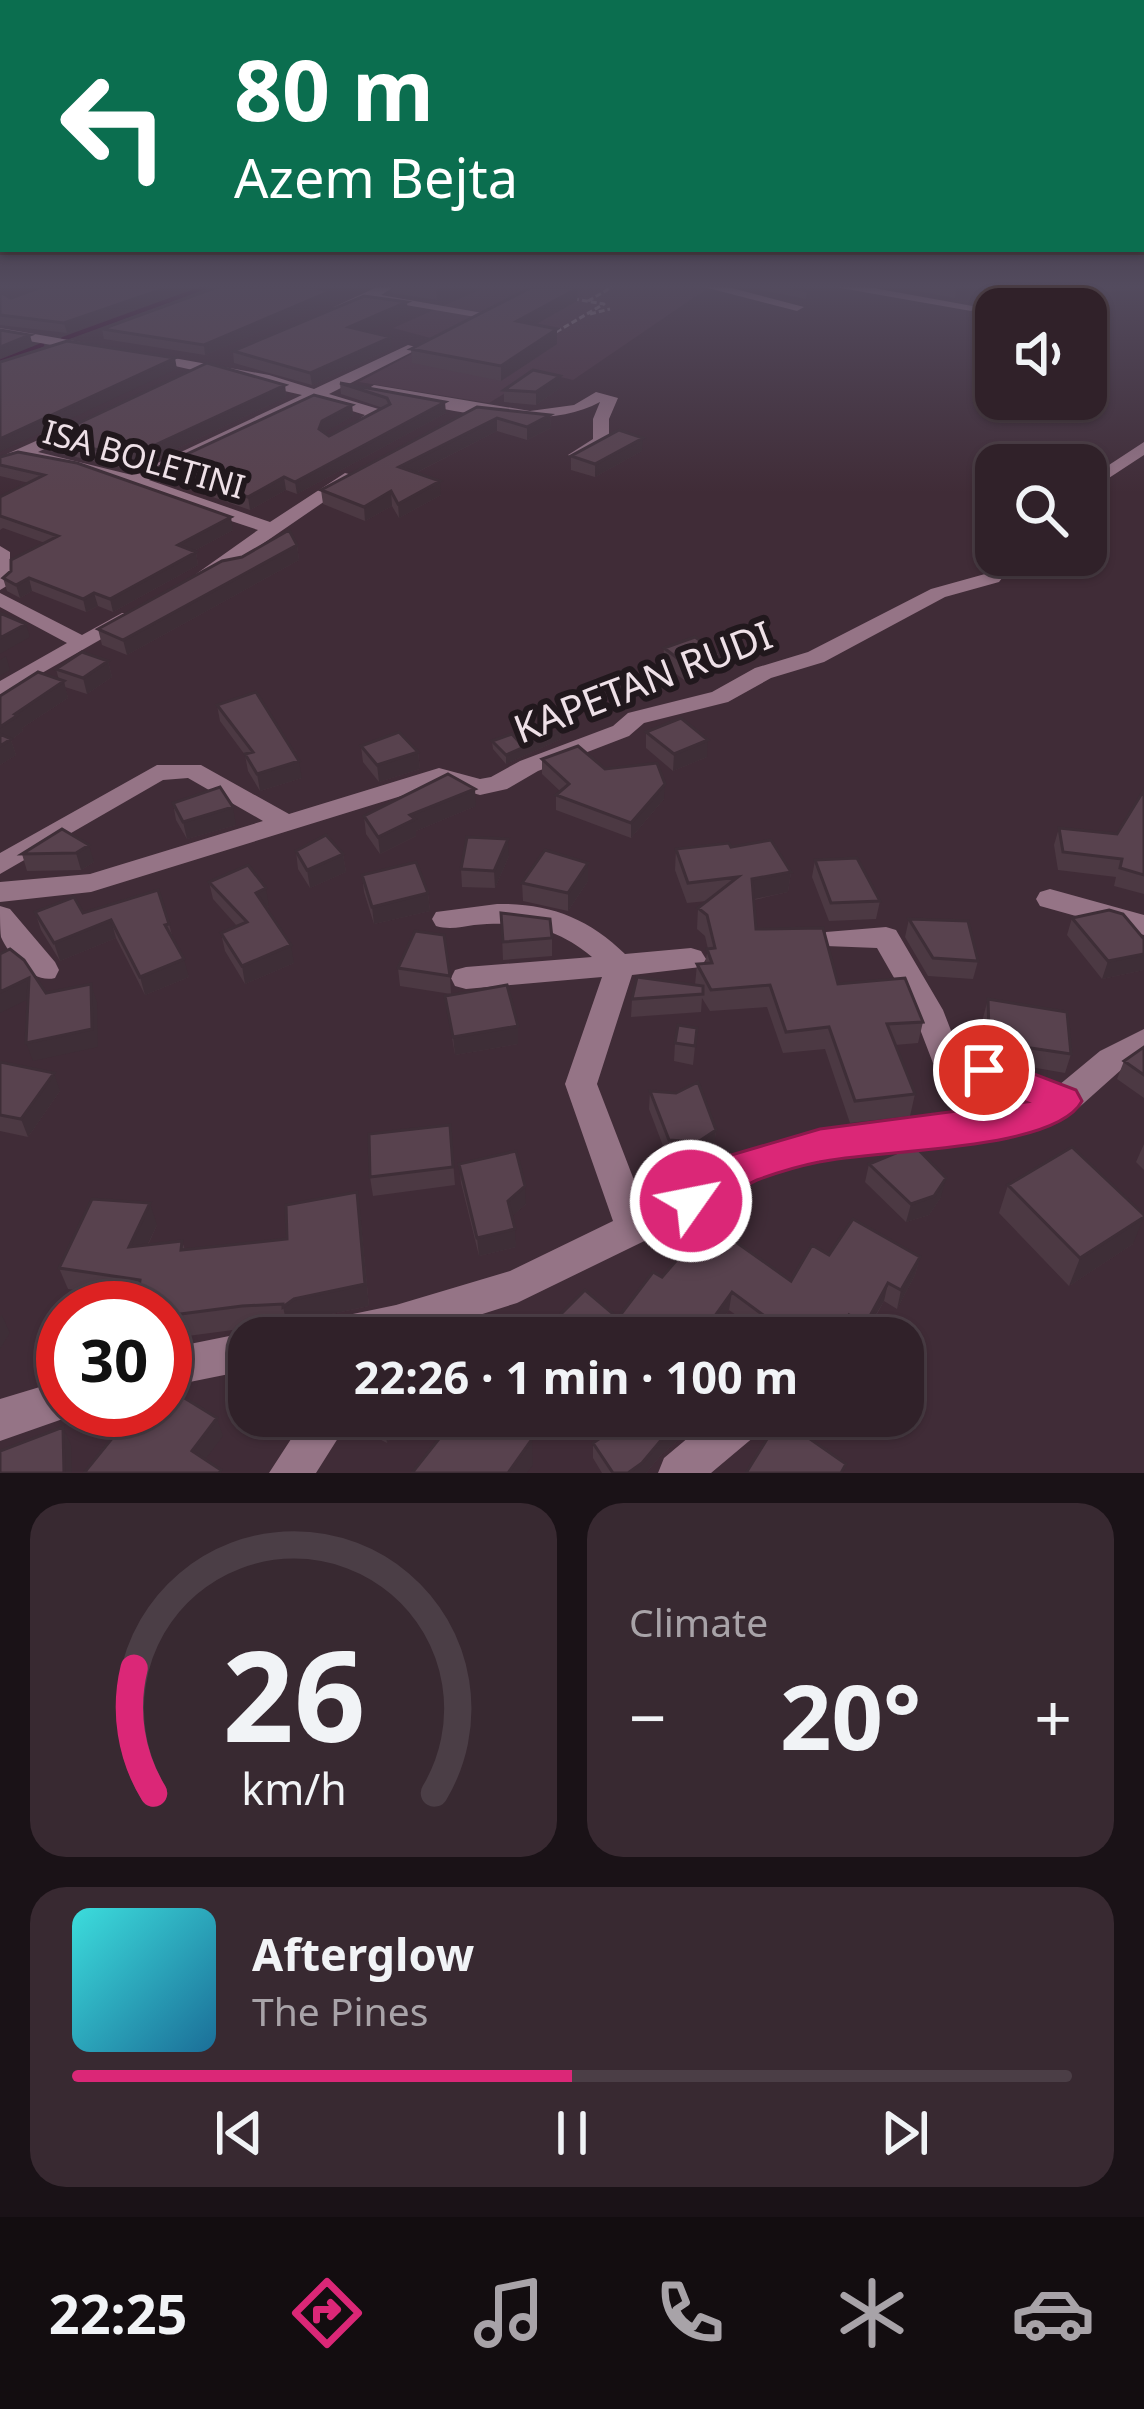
<!DOCTYPE html>
<html lang="en">
<head>
<meta charset="utf-8">
<style>
	:root { --surface:#302129; --page:#382931; --text:#f1f3f6; --muted:#a8a3a8; --line:#4b3e46; --accent:#db2777 }
	body { margin:0; font-family:"Noto Sans",sans-serif; background:var(--page); color:var(--text); height:100vh; display:flex; flex-direction:column; font-size:45px; white-space:nowrap }
	* { box-sizing:border-box; margin:0 }
	p { font-size:39px; color:var(--muted) }
	.icon { flex:none; width:66px; height:66px; fill:none; stroke:currentColor; stroke-width:2; stroke-linecap:round; stroke-linejoin:round }
	.map { position:relative; height:1473px; overflow:hidden }
	.panel { display:flex; flex-direction:column; gap:30px; padding:30px; background:#1a1217; flex:1 }
	.panel>* { flex:none }
	.top-card { position:absolute; left:0px; top:0px; width:1146px; height:252px; box-shadow:0 3px 9px #0004,0 0 0 3px var(--line); background:#0b6e4f; color:#fff; overflow:hidden }
	.fabs { position:absolute; left:975px; top:288px; display:grid; gap:24px }
	.fabs a { display:grid; place-items:center; width:132px; height:132px; border-radius:24px; background:var(--surface); box-shadow:0 3px 9px #0004,0 0 0 3px var(--line); font-size:60px }
	.speed { position:absolute; left:36px; top:1281px; display:flex; gap:24px; font-size:60px; font-weight:700; text-align:center }
	.speed>* { display:grid; place-content:center; width:156px; height:156px; border-radius:50%; background:var(--surface); box-shadow:0 3px 9px #0004,0 0 0 3px var(--line); line-height:1 }
	.speed .limit { border:18px solid #d22; background:#fff; color:#111 }
	.pin { position:absolute; display:grid; place-items:center; width:102px; height:102px; color:#fff; margin:-51px; border:6px solid #fff; border-radius:50%; box-shadow:0 3px 12px #0007 }
	.me { position:absolute; width:132px; margin:-66px; rotate:57deg; stroke-linejoin:round; filter:drop-shadow(0 0 9px #0008) }
	.turn { display:flex; align-items:center; gap:42px; height:252px; padding:0 36px; font-size:54px }
	.turn .icon { width:156px; height:156px; stroke-width:2.5 }
	.turn b { display:block; font-size:84px; line-height:102px }
	.big { font-size:90px; font-weight:700; line-height:1.1 }
	.panel .card { flex:1; display:flex; flex-direction:column; justify-content:center; gap:18px; min-width:0; padding:0 42px; border-radius:36px; background:var(--page) }
	.panel .dial { align-items:center; gap:0 }
	.dial svg { height:312px; overflow:visible; fill:none; stroke:var(--line); stroke-width:7; stroke-linecap:round; text-anchor:middle }
	.dial text { fill:var(--text); stroke:none }
	.song { display:flex; align-items:center; gap:36px }
	.cover { width:144px; height:144px; border-radius:18px; background:linear-gradient(135deg,hsl(180 70% 55%),hsl(200 70% 35%)) }
	.played { height:12px; border-radius:6px; background:linear-gradient(90deg,var(--accent) 50%,var(--line) 50%) }
	.keys { display:flex; justify-content:space-around; direction:ltr }
	.heat { display:flex; justify-content:space-between; align-items:center; font-size:66px; direction:ltr }
	.panel .tiles { flex:1; display:grid; gap:30px; grid-template-columns:1fr 1fr }
	.card:last-child { grid-column:span 2 }
	.trip { position:absolute; left:228px; top:1317px; width:696px; height:120px; border-radius:36px; background:var(--surface); box-shadow:0 3px 9px #0004,0 0 0 3px var(--line); font-weight:700; line-height:120px; text-align:center }
	.menu { display:flex; height:192px; justify-content:space-around; align-items:center; background:#130d10; color:var(--muted) }
	.menu .icon { width:84px; height:84px }
	.menu .current { color:var(--accent) }
	.menu b { font-size:54px; color:var(--text) }
	.map>svg:first-child { display:block }
</style>
</head>
<body>
<div class="map">
<svg width="1144" height="1473" viewBox="0 0 1144 1473">
	<rect width="100%" height="100%" fill="#402c37"/>
	<!-- built -->
	<path fill="#4d3442" d="M486,287H699L705,290L573,380L540,372L489,403L359,382L438,340L393,328Z"/>
	<g fill="none" stroke-linecap="round" stroke-linejoin="round">
		<!-- stream -->
		<path stroke="#360627" stroke-width="4.5" d="M63,339L206,287
			M0,362L42,345"/>
		<!-- path -->
		<path stroke="#907f88" stroke-width="3" stroke-dasharray="6 3" stroke-linecap="butt" d="M588,301L612,287
			M590,314L610,309
			M556,332L604,304L575,299"/>
		<!-- minor -->
		<path fill="#957486" fill-rule="evenodd" d="M377,287H394L381,295L494,315L487,319L371,299L341,311L334,307Z
			M704,287H728L804,307L797,311Z
			M835,287H868L978,307L971,311Z
			M988,287H1050L993,293Z
			M0,328L86,343L93,347L86,351L0,336Z
			M408,345L420,348L329,394L385,411V417L365,428L351,425L365,415L317,400L149,480L270,522L345,473L360,477L213,578H199L196,574L258,530L81,471L22,459L0,468V457L74,424L82,429L80,432L38,452L132,475L302,395L140,358V352L269,375L314,389Z
			M374,385L530,411L574,405L596,392L618,398L609,419V441L576,460L568,455L593,439V419L600,402C540,435 436,408 369,393L366,390Z
			M1144,442V455L1086,493V480Z
			M0,546L10,552V584L0,590Z
			M1000,555H1020L999,582L945,597L824,662L771,678L728,702L644,723L629,736L538,771L507,789L480,795L440,784L91,892L0,902V882L90,874L263,821L188,778L163,780L0,874V853L157,765H201L289,814L439,768L480,779L491,777L520,761L613,726L628,713L712,692L755,668L808,652L931,589L985,574Z
			M0,593L82,635L122,613H136L140,617L0,697V681L67,643L0,607Z
			M1050,889L1144,915V935L1040,906L1036,899L1040,892Z
			M497,904C549,903 588,918 625,954L691,948L701,951L706,959L701,967L632,975L597,1084L644,1206L730,1158L820,1131L1020,1108L1031,1102L933,1063L913,1011L877,948L826,946L821,939L826,932L886,927L896,930L943,1010L957,1046L1059,1085L1100,1051L1144,1029V1056L1122,1069L1075,1111L1037,1131L820,1159L753,1180L704,1212L517,1303L407,1338H294L300,1325L396,1305L510,1271L613,1221L565,1084L602,977L466,989L455,986L451,978L455,970L466,967L592,957C555,926 521,921 474,925C461,927 449,930 436,926L432,919L436,912Z
			M0,906L10,909L55,962L59,970L55,978C33,984 10,957 1,937C0,929 0,915 0,906Z
			M249,1332L263,1338H249V1370L165,1387V1349Z
			M63,1380V1410H79L77,1414L0,1441V1399Z
			M306,1416H352L316,1473H269Z
			M714,1416H767L761,1431L711,1473H658L664,1458Z"/>
	</g>
	<!-- wall -->
	<path fill="#4c3943" d="M0,287H29L5,294L11,298L41,287H199L67,333L0,325Z
		M391,287H466L437,300L392,293Z
		M746,287H831L824,297L806,299Z
		M895,287H966L955,298Z
		M1101,287H1144V289L1107,292Z
		M578,288L577,301L535,325L557,329V344L501,381L412,363L411,349Z
		M332,301L205,355L104,339L102,329Z
		M408,313L367,331L392,348L312,385L234,363L233,351Z
		M560,376V388L536,405L504,402V390Z
		M340,383L446,413L297,494L286,490L250,510L161,479L159,467L352,405L353,416L324,432L329,436L383,408L341,394Z
		M285,385L286,397L132,470L50,451L47,438Z
		M477,407L550,415L551,428L527,440L497,431L416,473L441,495L399,518L392,506L365,521L323,504L321,490Z
		M642,451L595,477L571,470V456Z
		M0,457L233,530L194,551L196,552L198,565L113,612L98,606L86,612L32,591L20,598L7,591L3,578L45,543L3,528L0,530V497L29,483L0,476Z
		M297,545L299,560L127,655L102,645L98,629Z
		M664,648L721,655L719,671L688,683L663,664Z
		M108,661L112,677L87,694L65,687L68,698L22,728L23,731L11,740L16,755L0,765V696L59,680L56,669Z
		M217,705L302,778L260,791L248,771L245,755L220,721Z
		M560,731L561,739L506,764L493,749L492,741L520,743Z
		M646,732L707,757L673,771L646,748Z
		M361,746L418,752L420,769L379,782L363,762Z
		M542,759L605,769L664,799L631,838L556,810V795L560,791L542,774Z
		M1144,790V894L1114,886L1116,877L1058,870L1054,845L1059,828L1117,834Z
		M173,803L236,825L187,839L176,820Z
		M476,806L416,831V836L380,854L366,834L364,816Z
		M62,829L94,862L81,870L27,871L22,854Z
		M731,847L791,872L788,892L754,900L756,929L838,984L923,1022L918,1043L895,1045L915,1094L910,1116L850,1123L825,1049L783,1053L767,1007L710,1011L702,998L701,1012L631,1017L632,999L695,985L697,964L705,963L708,949L705,936L697,929L698,908L707,901L687,903L675,870L676,849Z
		M296,851L343,854L346,872L310,888L298,869Z
		M509,856L495,888L462,887L461,869Z
		M815,860L880,901L876,919L829,921L812,877Z
		M588,863V881L568,911L523,901L522,883Z
		M362,875L428,893L430,911L374,924L364,892Z
		M209,882L269,906L265,908L294,963L245,984L225,951L221,933L237,926L213,899Z
		M35,912L83,913L169,924L173,939L189,977L145,995L116,938L60,961L41,930Z
		M501,913L552,938V956L503,960Z
		M1072,918L1144,939V970L1102,979L1067,935Z
		M909,919L978,961L973,979L928,976L905,937Z
		M398,968L450,976L451,994L400,986Z
		M445,996L518,1026V1044L455,1055Z
		M988,999L1071,1054L1065,1073L1019,1065L984,1052L983,1018Z
		M697,1028L693,1065L674,1061L675,1043Z
		M1144,1047V1098L1117,1079L1124,1061Z
		M0,1062L60,1091L28,1137L0,1131Z
		M650,1091L716,1130L714,1148L696,1160L668,1159L649,1109Z
		M450,1125L455,1185L373,1196L370,1177Z
		M1144,1144V1170L1136,1162Z
		M459,1164L526,1204L512,1216L516,1247L479,1256L461,1183Z
		M869,1164L941,1197L929,1215L906,1222L865,1182Z
		M1008,1185L1133,1244L1069,1286L999,1213Z
		M360,1214L369,1306L299,1321L288,1329L287,1326L248,1328L165,1339V1308L137,1300L68,1289L59,1268L157,1225L148,1245L182,1241L185,1250L287,1239Z
		M829,1255L920,1257L915,1275L897,1309L884,1301L864,1338H853L845,1333L843,1338H754L758,1331L729,1310L709,1338H537L618,1318L662,1277L791,1281Z
		M351,1416H403L387,1443L352,1425Z
		M604,1416H704L703,1419L661,1455L646,1473H602L593,1458V1443L610,1432L604,1423Z"/>
	<!-- shaded-wall -->
	<path fill="#3e2e37" d="M0,287H29L4,295L1,300Z
		M169,287H199L67,333L64,323Z
		M443,287H466L437,300L436,290Z
		M825,287H831L824,297L806,299L807,291Z
		M958,287H966L955,298L956,289Z
		M578,288L577,301L517,335V321Z
		M331,291L332,301L205,355L204,345Z
		M407,302L408,313L350,339L349,327Z
		M557,329V344L501,381V366Z
		M30,335L33,346L0,358V347Z
		M391,337L392,348L312,385L310,373Z
		M175,358L177,369L0,452V439Z
		M560,376V388L536,405V392Z
		M285,385L286,397L132,470L129,457Z
		M445,402L446,413L297,494L295,482Z
		M352,405L353,416L323,433L319,429L322,421Z
		M550,415L551,428L527,440V427Z
		M497,418V431L400,481L399,467Z
		M643,438L642,451L595,477V464Z
		M284,477L286,490L250,510L248,497Z
		M440,481L441,495L399,518L398,504Z
		M391,491L392,506L365,521L364,507Z
		M231,517L233,530L181,558L178,545Z
		M297,545L299,560L127,655L123,640Z
		M196,552L198,565L113,612L110,599Z
		M29,578L32,591L20,598L16,585Z
		M94,593L98,606L86,612L83,599Z
		M26,624L30,637L0,654V638Z
		M721,655L719,671L688,683L689,667Z
		M6,656L10,670L0,676V660Z
		M108,661L112,677L87,694L83,678Z
		M64,681L68,698L22,728L23,731L11,740L16,755L0,765V727L15,714Z
		M560,731L561,739L506,764V755Z
		M708,740L707,757L673,771L674,754Z
		M418,752L420,769L379,782L377,765Z
		M299,761L302,778L260,791L257,774Z
		M665,784L664,799L631,838V823Z
		M475,789L476,806L416,831V836L380,854L378,837L410,815Z
		M233,807L236,825L187,839L183,822Z
		M508,839L509,856L495,888L494,871Z
		M89,845L94,862L81,870L76,853Z
		M343,854L346,872L310,888L307,870Z
		M588,863V881L568,911V893Z
		M791,872L788,892L750,900L752,879Z
		M266,888L269,906L259,911L256,893Z
		M428,893L430,911L374,924L372,907Z
		M111,920L116,938L60,961L54,943Z
		M291,945L294,963L245,984L242,966Z
		M1144,954V970L1102,979L1108,961Z
		M184,959L189,977L145,995L140,977Z
		M29,978L35,996L0,1013V992Z
		M91,984L97,1002L98,1047L33,1061L26,1043Z
		M518,1026V1044L455,1055L453,1037Z
		M54,1073L60,1091L28,1137L21,1119Z
		M716,1130L714,1148L696,1160L698,1142Z
		M946,1178L941,1197L929,1215L906,1222L911,1204Z
		M525,1186L526,1204L509,1219L508,1201Z
		M357,1192L369,1306L299,1321L288,1329L283,1307Z
		M150,1203L157,1225L136,1269L129,1247Z
		M1144,1217L1133,1244L1069,1286L1080,1258Z
		M515,1229L516,1247L479,1256L477,1238Z
		M920,1257L915,1275L897,1309L901,1290Z
		M888,1283L884,1301L862,1338L865,1325Z
		M732,1292L729,1310L709,1338H699Z
		M2,1315L10,1333L0,1349V1317Z
		M849,1315L843,1338H838Z
		M645,1323L644,1338H631Z
		M389,1416H403L387,1443L384,1425Z
		M690,1416H704L703,1419L661,1455L646,1473H628L662,1439Z
		M217,1418L223,1436L198,1469L192,1451Z
		M63,1427L71,1445L72,1473H64Z
		M532,1439L533,1465L527,1473H508Z"/>
	<!-- building -->
	<path fill="#58424e" stroke="#3e2e37" stroke-width="3" d="M41,287H169L64,323L0,315V292L11,298Z
		M217,287H310L331,291L204,345L102,329Z
		M532,287L578,288L517,321L557,329L501,366L411,349Z
		M789,287H825L807,291Z
		M364,296L407,302L349,327L391,337L310,373L233,351Z
		M0,330L30,335L0,347Z
		M67,341L175,358L0,439V362Z
		M207,363L285,385L129,457L47,438Z
		M533,370L560,376L536,392L504,390Z
		M340,383L445,402L295,482L284,477L248,497L159,467L314,395L352,405L322,421L319,429L329,436L390,404L387,398Z
		M477,407L550,415L527,427L497,418L399,467L440,481L398,504L391,491L364,507L321,490Z
		M619,430L643,438L595,464L571,456Z
		M18,452L77,463L231,517L178,545L196,552L110,599L94,593L83,599L29,578L16,585L3,578L11,571V560L58,536L0,516V497L44,475L0,465V457Z
		M289,530L297,545L123,640L98,629L222,561L242,557Z
		M0,613L26,624L0,638Z
		M695,637L721,655L689,667L664,648Z
		M82,652L108,661L83,678L56,669Z
		M38,672L64,681L15,714L18,715L0,727V696Z
		M256,692L299,761L257,774L245,754L253,752L217,705Z
		M681,718L708,740L674,754L646,732Z
		M560,731L506,755L492,741L512,734L520,743Z
		M399,732L418,752L377,765L361,746Z
		M0,734L11,739L0,746Z
		M578,746L605,769L657,763L665,784L631,823L556,795L569,784L542,759Z
		M448,774L475,789L410,815L415,819L378,837L364,816Z
		M220,787L233,807L183,822L173,803Z
		M1144,790V875L1120,868L1122,859L1063,852L1059,828L1117,834Z
		M62,829L89,845L76,853L22,854Z
		M326,835L343,854L307,870L296,851Z
		M467,837L508,839L494,871L461,869Z
		M771,840L791,872L752,879L756,929L823,928L838,984L905,978L923,1022L887,1024L915,1094L855,1101L829,1027L786,1032L770,985L711,990L697,964L712,963L707,949L715,948L707,915L698,908L738,877L688,883L676,849L729,843L731,847Z
		M545,850L588,863L568,893L522,883Z
		M857,858L880,901L831,903L815,860Z
		M416,862L428,893L372,907L362,875Z
		M248,865L266,888L256,893L291,945L242,966L221,933L247,922L209,882Z
		M158,890L169,924L165,925L184,959L140,977L111,920L54,943L35,912L74,897L83,913Z
		M1109,910L1123,914L1144,939V954L1108,961L1072,918Z
		M501,913L550,919L552,938L503,942Z
		M909,919L968,921L978,961L933,958Z
		M415,931L444,935L450,976L398,968Z
		M10,949L24,960L46,993L91,984L92,1029L26,1043L29,978L0,992V954Z
		M637,977L703,986V994L632,999Z
		M507,985L518,1026L453,1037L445,996Z
		M988,999L1067,1012L1071,1054L1024,1047L989,1033Z
		M678,1025L697,1028L695,1046L675,1043Z
		M1144,1047V1075L1124,1061Z
		M0,1062L54,1073L21,1119L0,1115Z
		M698,1082L716,1130L698,1142L669,1140L650,1091L676,1093Z
		M450,1125L453,1167L370,1177L369,1134Z
		M908,1139L946,1178L934,1196L911,1204L869,1164L896,1153Z
		M1072,1147L1144,1215V1217L1080,1258L1008,1185Z
		M516,1151L525,1186L508,1201L515,1229L477,1238L459,1164Z
		M357,1192L365,1284L294,1299L283,1307V1304L242,1306L165,1316V1308H136L140,1280L59,1268L92,1199L150,1203L129,1247L182,1241L181,1250L287,1239L286,1205Z
		M853,1219L920,1257L901,1290L888,1283L865,1325L849,1315L838,1338H754L766,1317L732,1292L699,1338H667L645,1323L631,1338H537L585,1290L618,1318L653,1272L662,1277L709,1223L791,1281L812,1245L829,1255Z
		M165,1386L217,1418L192,1451L221,1470L219,1473H84L135,1410H165Z
		M366,1416H389L384,1425Z
		M457,1416H502L532,1439L508,1473H412Z
		M611,1416H690L662,1439L642,1463L628,1473H613L593,1443L618,1426Z
		M780,1418L846,1464L841,1473H746Z
		M63,1427L64,1473H0V1451Z"/>
	<!-- sky -->
	<linearGradient id="sky" x2="0" y2="1"><stop stop-color="#23181e"/><stop offset="0.58" stop-color="#534b5e"/><stop offset="1" stop-color="#534b5e" stop-opacity="0"/></linearGradient>
	<rect width="1144" height="493" fill="url(#sky)"/>
	<!-- route -->
	<path fill="#db2777" stroke="#8e194d" stroke-width="3" d="M984,1055L1076,1090L1082,1101C1055,1152 876,1149 819,1162C799,1166 776,1173 757,1180C729,1192 708,1225 676,1213L670,1201L676,1188L728,1156L820,1129L1026,1102L971,1080L965,1070L971,1059Z"/>
	<g text-anchor="middle" stroke-width="12" stroke-linejoin="round" paint-order="stroke">
		<!-- far-street labels -->
		<g font-size="33" fill="#eee0e7" stroke="#21181d">
			<text transform="translate(144 459) rotate(16)" y="12">ISA BOLETINI</text>
		</g>
		<!-- street labels -->
		<g font-size="39" fill="#eee0e7" stroke="#21181d">
			<text transform="translate(643 682) rotate(-21)" y="14">KAPETAN RUDI</text>
		</g>
	</g>
</svg>
<div class="fabs">
<a><svg class="icon" aria-label="sound" viewBox="0 0 24 24"><path d="M4 9h4l5-4v14l-5-4H4zM17 9q2 3 0 6"/></svg></a>
<a><svg class="icon" aria-label="search" viewBox="0 0 24 24"><circle cx="10" cy="10" r="6"/><path d="M15 15l6 6"/></svg></a>
</div>
<div class="speed"><div class="limit">30</div></div>
<div class="pin" style="left:984px;top:1070px;background:#d93025"><svg class="icon" aria-label="arrive" viewBox="0 0 24 24"><path d="M6 21V4h12l-3 4 3 4H6"/></svg></div>
<svg class="me" style="left:691px;top:1201px" viewBox="-20 -20 40 40"><circle r="17" fill="#db2777" stroke="#fff" stroke-width="3"/><path d="M0-11L8 9 0 5-8 9z" fill="#fff"/></svg>
<div class="trip">22:26 · 1 min · 100 m</div>
<div class="top-card">
<div class="turn"><svg class="icon" aria-label="left" viewBox="0 0 24 24"><path d="M17 20v-9H6M10 6l-5 5 5 5"/></svg><div><b>80 m</b>Azem Bejta</div></div>
</div>
</div>
<section class="panel">
<div class="tiles">
<div class="card dial"><svg viewBox="0 0 100 80">
<path d="M14 69A42 42 0 1 1 86 69"/>
<path d="M14 69A42 42 0 0 1 9 37" stroke="#db2777"/>
<text x="50" y="56" font-size="32" font-weight="700">26</text>
<text x="50" y="72" font-size="11">km/h</text>
</svg></div>
<div class="card"><p>Climate</p>
<div class="heat"><a>−</a><b class="big">20°</b><a>+</a></div>
</div>
<div class="card">
<div class="song"><i class="cover"></i><div><b>Afterglow</b><p>The Pines</p></div></div>
<div class="played"></div>
<div class="keys"><svg class="icon" aria-label="previous" viewBox="0 0 24 24"><path d="M18 5L8 12l10 7zM5 5v14"/></svg><svg class="icon" aria-label="pause" viewBox="0 0 24 24"><path d="M8 5v14M16 5v14"/></svg><svg class="icon" aria-label="next" viewBox="0 0 24 24"><path d="M6 5l10 7-10 7zM19 5v14"/></svg></div>
</div>
</div>
</section>
<nav class="menu">
<b>22:25</b>
<svg class="icon current" aria-label="directions" viewBox="0 0 24 24"><path d="M12 3l9 9-9 9-9-9zM9 14v-3h6M13 9l2 2-2 2"/></svg>
<svg class="icon" aria-label="music" viewBox="0 0 24 24"><path d="M9 18V5l10-2v13"/><circle cx="6" cy="18" r="3"/><circle cx="16" cy="16" r="3"/></svg>
<svg class="icon" aria-label="phone" viewBox="0 0 24 24"><path d="M5 4h4l2 5-3 2q2 4 5 5l2-3 5 2v4C11 20 4 13 5 4z"/></svg>
<svg class="icon" aria-label="climate" viewBox="0 0 24 24"><path d="M12 3v18M4 7l16 10M4 17L20 7"/></svg>
<svg class="icon" aria-label="car" viewBox="0 0 24 24"><path d="M5 17H2v-5l4-1 3-4h7l3 4 3 1v5h-3M9 17h6M6 11h13"/><circle cx="7" cy="17" r="2"/><circle cx="17" cy="17" r="2"/></svg>
</nav>
</body>
</html>
